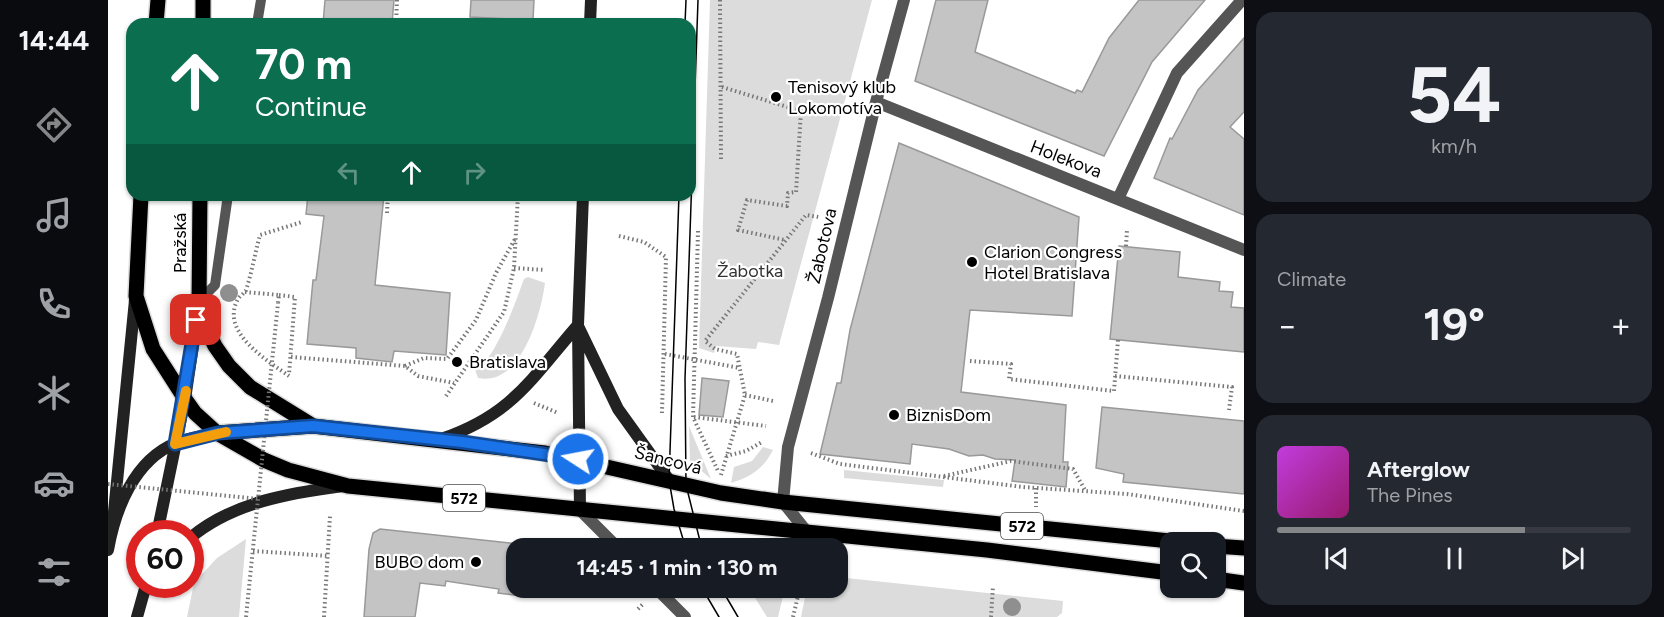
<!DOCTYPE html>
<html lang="en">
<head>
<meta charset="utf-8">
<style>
	:root { --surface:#171b24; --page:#242831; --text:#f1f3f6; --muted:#9ea1a6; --line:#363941; --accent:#858687 }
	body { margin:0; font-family:Figtree,sans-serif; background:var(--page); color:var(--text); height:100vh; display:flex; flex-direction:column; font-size:22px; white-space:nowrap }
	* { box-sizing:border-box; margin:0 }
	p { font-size:20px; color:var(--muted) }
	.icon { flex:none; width:33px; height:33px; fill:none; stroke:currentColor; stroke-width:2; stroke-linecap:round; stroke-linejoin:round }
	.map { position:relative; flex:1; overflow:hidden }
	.panel { display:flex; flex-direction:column; gap:12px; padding:12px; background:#0d0f14; width:420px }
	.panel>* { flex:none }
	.top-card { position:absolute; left:18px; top:18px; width:570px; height:183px; border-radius:18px; box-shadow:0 2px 4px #0004; background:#0b6e4f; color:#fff; overflow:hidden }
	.tools { position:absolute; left:1052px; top:532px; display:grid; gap:12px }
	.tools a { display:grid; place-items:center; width:66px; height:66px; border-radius:12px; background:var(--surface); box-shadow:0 2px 4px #0004; font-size:30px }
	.speed { position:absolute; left:18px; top:520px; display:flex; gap:12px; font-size:30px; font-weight:700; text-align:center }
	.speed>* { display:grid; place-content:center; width:78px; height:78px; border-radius:50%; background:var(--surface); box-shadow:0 2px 4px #0004; line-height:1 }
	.speed .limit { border:9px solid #d22; background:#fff; color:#111 }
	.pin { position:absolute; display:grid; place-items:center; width:51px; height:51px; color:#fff; margin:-26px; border-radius:12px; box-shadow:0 3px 9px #0006 }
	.me { position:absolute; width:66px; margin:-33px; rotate:281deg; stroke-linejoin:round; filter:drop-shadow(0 0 4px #0008) }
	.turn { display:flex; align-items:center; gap:21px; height:126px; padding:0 30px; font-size:27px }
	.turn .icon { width:78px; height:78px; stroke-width:2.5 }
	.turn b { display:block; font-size:42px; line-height:51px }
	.lanes { display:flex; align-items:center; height:57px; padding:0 30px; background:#0003; justify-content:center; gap:30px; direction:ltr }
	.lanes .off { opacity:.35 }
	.big { font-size:45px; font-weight:700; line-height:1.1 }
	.panel .card { flex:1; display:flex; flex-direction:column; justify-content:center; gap:9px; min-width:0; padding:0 21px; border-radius:18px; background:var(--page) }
	.panel .dial { align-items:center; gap:0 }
	.dial b { font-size:78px; line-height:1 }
	.song { display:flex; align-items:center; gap:18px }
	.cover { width:72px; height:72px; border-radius:9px; background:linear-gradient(135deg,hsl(290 70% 55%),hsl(320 70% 35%)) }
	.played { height:6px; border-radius:3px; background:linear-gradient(90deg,var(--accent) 70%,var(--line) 70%) }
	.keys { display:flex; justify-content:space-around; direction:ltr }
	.heat { display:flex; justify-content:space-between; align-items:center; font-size:33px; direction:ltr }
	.trip { position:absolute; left:398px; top:538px; width:342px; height:60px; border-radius:18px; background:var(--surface); box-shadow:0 2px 4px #0004; font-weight:700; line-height:60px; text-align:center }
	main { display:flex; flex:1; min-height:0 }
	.tabs { display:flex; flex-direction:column; width:108px; justify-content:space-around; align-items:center; background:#090b0e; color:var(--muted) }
	.tabs .icon { width:42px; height:42px }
	.tabs .active { color:var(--accent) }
	.tabs b { font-size:27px; color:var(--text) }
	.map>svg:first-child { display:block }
</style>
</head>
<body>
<main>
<nav class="tabs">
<b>14:44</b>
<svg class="icon active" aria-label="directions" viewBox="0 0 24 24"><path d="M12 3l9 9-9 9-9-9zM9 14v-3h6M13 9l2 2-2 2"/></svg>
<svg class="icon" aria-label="music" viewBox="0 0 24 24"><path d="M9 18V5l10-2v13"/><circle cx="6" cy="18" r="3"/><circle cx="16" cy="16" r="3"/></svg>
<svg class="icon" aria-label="phone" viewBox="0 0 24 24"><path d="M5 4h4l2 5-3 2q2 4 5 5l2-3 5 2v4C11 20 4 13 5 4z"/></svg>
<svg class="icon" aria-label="climate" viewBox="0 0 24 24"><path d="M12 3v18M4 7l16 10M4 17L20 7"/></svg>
<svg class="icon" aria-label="car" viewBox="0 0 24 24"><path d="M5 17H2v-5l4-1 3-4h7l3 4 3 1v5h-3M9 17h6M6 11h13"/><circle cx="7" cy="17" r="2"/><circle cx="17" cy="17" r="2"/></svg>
<svg class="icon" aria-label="filters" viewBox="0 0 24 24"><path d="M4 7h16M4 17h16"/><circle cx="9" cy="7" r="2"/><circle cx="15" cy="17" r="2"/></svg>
</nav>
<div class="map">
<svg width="1136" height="617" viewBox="0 0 1136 617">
	<rect width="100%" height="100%" fill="#fff"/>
	<!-- green -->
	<path fill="#dcdcdc" d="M602,0H764L671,345L650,342L648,349L608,346L606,353L591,348Z
		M420,277L437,283C433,314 413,387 370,378L367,370C387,361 408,301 416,279Z
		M581,426L603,479L582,461Z
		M655,447L665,450C655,469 643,477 623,483L626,467L644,461Z
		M736,470L836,480L835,487L736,478Z
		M138,539L131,617H79L86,583L109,558Z
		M729,577L955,601L954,613L949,617H693L699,588H729Z
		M641,588H677L670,617H659Z"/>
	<!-- building -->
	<path fill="#c4c4c4" stroke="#999" stroke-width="1.5" d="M217,0H286L284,24H215Z
		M363,0H426L425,20L362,17Z
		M828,0H880L867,52L967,93L969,90L974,92L1001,38L1031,0H1097L1044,62L996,156L807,81Z
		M1136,38V112L1122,127L1136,139V215L1046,178L1062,138L1064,139L1090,90Z
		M791,143L971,217L964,316L862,310L853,392L958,405L955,462H960L958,487L904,481L907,460L887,459L875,455L861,456L841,449L804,444L802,464L712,454L729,383H733L742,330Z
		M200,195H276L267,285L342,293L338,355L286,351L284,362L248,358V348L199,344L205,280H208L216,216L198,214Z
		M1011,246L1072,252L1070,277L1112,282L1111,291L1125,292L1123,307L1136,308V352L1002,339Z
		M594,378L621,381L615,417L591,415Z
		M994,407L1136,421V494L1015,482L1016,474L988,468Z
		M272,529L449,548L408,549V588H444L443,594L413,591V596L390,593L391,589L338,581L337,586L312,583L307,617H256L261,549L265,533Z"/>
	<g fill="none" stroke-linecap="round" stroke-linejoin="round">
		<defs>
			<path id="primary" d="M48,24L50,0
				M95,24V0
				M33,195L28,296L45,349L77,399L87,413L109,433L156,460L180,470L240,486L879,550L1062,573
				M92,195L91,301L97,325L107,346L121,366L142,387L205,426L437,453L613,493L675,502L1082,543
				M109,433L205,426
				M1107,546L1136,548
				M1107,579L1136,583"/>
		</defs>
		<!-- primary casing -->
		<use href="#primary" stroke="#dbdbdb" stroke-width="18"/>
		<!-- path -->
		<path stroke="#777" stroke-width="4" stroke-dasharray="1.5 3" stroke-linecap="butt" d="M612,0L613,160
			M288,24L289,0
			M614,87L693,111L688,192L680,193L679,206L639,200L630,230L677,240
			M279,213L280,195
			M590,231L585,417L610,471
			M511,236L536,242L558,257L554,413
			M1018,246L1019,230
			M406,268L437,270
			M137,292L171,295L170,303
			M171,295L187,297L181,375
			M557,354L632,368
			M183,357L297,366L310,376L346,383
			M862,361L903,364L901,379L1006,391L1010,340
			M297,366L316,358L339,359L368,320L388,273L407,239
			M181,376C160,361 113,333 129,301C131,296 136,294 138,290C144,272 147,253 152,235L194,222
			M1007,376L1124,387L1121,410
			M637,395L665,401
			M338,396L396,312L406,268L410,195
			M426,403L450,413
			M586,417L658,426
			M703,453L732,464L915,487L1019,494L1136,511
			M618,456L638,451L654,442
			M613,475L637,395L629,354L607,349L597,341L698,215L711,217
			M836,476L903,461L965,469L977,490
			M928,488V507
			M530,548L542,549
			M145,551L221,556
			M530,609L536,603
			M216,617L222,516
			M685,617L692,588
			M883,617L885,586"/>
		<!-- lane -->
		<path stroke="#555" stroke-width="10" d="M149,24L153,0
			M91,301L107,285L120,195"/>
		<!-- street -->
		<path stroke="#555" stroke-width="12" d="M768,102L1136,250
			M1010,199L1069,73L1134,0
			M472,510L511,549
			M699,532L675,502L680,447L720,298L768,102L796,0
			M548,588L577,617"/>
		<!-- secondary -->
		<path stroke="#222" stroke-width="12" d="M482,24L483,0
			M471,328L510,409L561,480
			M333,439C404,415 423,379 470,325
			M472,510L470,325L475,195
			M5,522L27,300
			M49,534L77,399L91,305
			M82,538C125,502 182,493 235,486
			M0,550C7,510 26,460 68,443C81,438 96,436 109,433
			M29,617L38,585"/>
		<!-- primary -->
		<use href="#primary" stroke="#000" stroke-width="15"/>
		<!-- tram -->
		<path stroke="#000" stroke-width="1.5" d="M590,0L577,379L578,485L594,549
			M577,24L578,0
			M571,195L561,480L566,509L578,549
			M594,588L611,617
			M613,588L630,617"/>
		<!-- path-bridge -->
		<path stroke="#777" stroke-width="4" stroke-dasharray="1.5 3" stroke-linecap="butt" d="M0,484L151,499
			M138,617L170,303"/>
	</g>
	<!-- trees -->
	<g fill="#8f8f8f">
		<circle cx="121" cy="293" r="9"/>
		<circle cx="904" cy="607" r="9"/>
	</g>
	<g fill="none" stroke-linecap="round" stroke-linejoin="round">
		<defs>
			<path id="route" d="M88,320L67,444L110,433L205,426L354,442L470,459"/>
		</defs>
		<!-- route casing -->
		<use href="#route" stroke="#114b97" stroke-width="15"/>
		<!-- route -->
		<use href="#route" stroke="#1a73e8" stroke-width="10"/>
		<!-- slow -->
		<path stroke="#f59e0b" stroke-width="10" d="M78,391L67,444L118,432"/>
	</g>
	<!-- markers -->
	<g fill="#000" stroke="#fff" stroke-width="2">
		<circle cx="668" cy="97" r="6"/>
		<circle cx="864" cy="262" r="6"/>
		<circle cx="349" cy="362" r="6"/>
		<circle cx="786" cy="415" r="6"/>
		<circle cx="368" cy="562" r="6"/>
	</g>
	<g text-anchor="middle" stroke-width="4.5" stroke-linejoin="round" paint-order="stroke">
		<!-- shield labels -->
		<g fill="#fff" stroke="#4c4c4c" stroke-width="1.5">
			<rect x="335" y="485" width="42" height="26" rx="4.5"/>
			<rect x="893" y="513" width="42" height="26" rx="4.5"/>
		</g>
		<g font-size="16" font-weight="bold" fill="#000">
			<text x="356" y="504">572</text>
			<text x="914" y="532">572</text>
		</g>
		<!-- poi labels -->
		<g font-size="18" fill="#000" stroke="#fff" text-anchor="start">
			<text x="680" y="93">Tenisový klub<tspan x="680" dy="21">Lokomotíva</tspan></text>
			<text x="876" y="258">Clarion Congress<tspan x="876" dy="21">Hotel Bratislava</tspan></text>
			<text x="361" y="368">Bratislava</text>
			<text x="798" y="421">BiznisDom</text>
			<text x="356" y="568" text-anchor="end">BUBO dom</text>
		</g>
		<!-- street labels -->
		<g font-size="18" fill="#000" stroke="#fff">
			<text transform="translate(958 159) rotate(21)" y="6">Holekova</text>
			<text transform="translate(72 243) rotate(-90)" y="6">Pražská</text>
			<text transform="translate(714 246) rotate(-77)" y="6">Žabotova</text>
			<text transform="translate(560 460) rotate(14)" y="6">Šancová</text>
		</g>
		<!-- park labels -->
		<g font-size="18" fill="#333" stroke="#fff">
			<text x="642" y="277">Žabotka</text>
		</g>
	</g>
</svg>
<div class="tools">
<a><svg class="icon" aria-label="search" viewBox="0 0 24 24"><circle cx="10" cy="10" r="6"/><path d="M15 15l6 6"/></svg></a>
</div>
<div class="speed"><div class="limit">60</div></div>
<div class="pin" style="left:88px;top:320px;background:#d93025"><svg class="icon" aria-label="arrive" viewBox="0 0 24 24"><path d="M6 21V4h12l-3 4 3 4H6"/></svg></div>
<svg class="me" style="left:470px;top:459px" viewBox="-20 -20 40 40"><circle r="17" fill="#1a73e8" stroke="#fff" stroke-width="3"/><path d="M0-11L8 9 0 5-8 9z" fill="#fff"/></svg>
<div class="trip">14:45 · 1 min · 130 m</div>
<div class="top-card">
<div class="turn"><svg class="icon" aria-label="ahead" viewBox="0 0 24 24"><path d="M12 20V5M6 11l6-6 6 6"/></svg><div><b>70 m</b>Continue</div></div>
<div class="lanes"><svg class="icon off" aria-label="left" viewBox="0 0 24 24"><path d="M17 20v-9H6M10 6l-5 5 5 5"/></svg><svg class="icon" aria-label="ahead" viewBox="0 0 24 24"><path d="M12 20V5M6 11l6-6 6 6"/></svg><svg class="icon off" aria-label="right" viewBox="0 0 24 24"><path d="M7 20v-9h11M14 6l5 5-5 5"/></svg></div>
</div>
</div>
<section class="panel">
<div class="card dial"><b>54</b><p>km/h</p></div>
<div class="card"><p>Climate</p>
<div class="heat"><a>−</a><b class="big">19°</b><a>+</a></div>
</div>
<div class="card">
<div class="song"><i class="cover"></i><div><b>Afterglow</b><p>The Pines</p></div></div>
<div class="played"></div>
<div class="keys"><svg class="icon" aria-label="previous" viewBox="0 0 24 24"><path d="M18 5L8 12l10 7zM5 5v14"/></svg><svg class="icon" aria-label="pause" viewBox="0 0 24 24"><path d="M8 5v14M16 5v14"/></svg><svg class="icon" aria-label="next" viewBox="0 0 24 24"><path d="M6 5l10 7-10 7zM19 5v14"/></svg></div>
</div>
</section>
</main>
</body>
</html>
